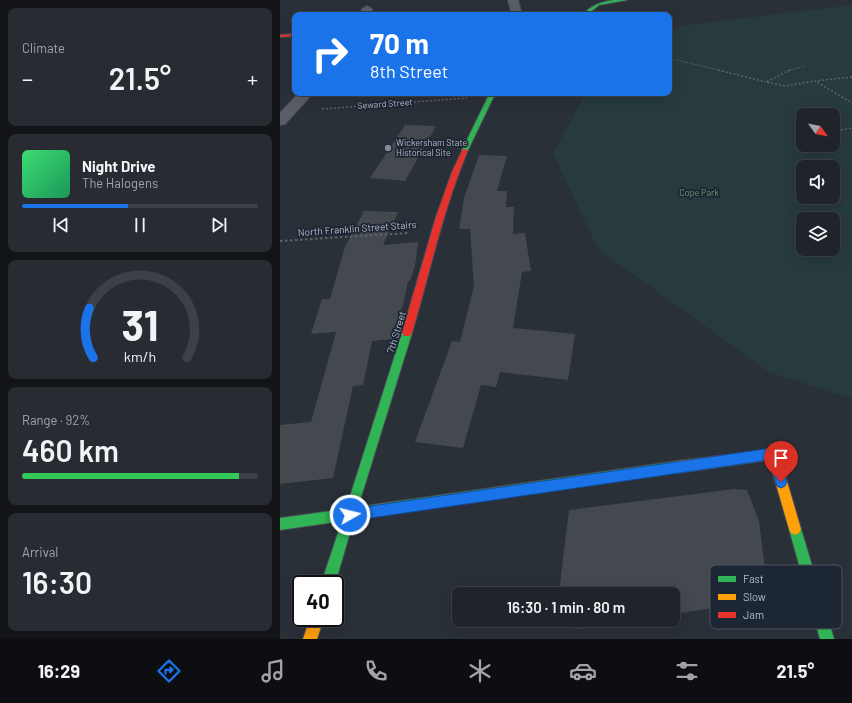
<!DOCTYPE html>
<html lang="en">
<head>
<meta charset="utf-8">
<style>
	:root { --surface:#20242a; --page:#282c32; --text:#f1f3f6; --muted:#a2a4a8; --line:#3d4147; --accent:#1a73e8 }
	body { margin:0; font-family:Barlow,sans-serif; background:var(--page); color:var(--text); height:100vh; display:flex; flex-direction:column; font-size:15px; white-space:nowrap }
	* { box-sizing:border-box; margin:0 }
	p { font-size:13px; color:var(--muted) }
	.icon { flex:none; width:22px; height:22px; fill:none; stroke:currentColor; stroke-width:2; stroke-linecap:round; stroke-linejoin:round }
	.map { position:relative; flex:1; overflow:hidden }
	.sheet { display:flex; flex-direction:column; gap:8px; padding:8px; background:#121417; width:280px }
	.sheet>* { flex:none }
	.hud { position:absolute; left:12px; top:12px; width:380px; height:84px; border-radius:8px; box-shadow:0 4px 16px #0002,0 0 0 1px var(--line); background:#1a73e8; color:#fff; overflow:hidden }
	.needle { width:26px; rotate:123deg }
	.controls { position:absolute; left:516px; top:108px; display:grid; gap:8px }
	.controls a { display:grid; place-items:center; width:44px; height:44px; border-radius:8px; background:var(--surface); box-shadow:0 4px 16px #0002,0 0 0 1px var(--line); font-size:20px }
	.speed { position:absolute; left:12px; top:575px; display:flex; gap:8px; font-size:20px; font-weight:700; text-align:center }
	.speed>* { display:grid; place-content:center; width:52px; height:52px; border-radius:50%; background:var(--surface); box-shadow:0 4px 16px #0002,0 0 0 1px var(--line); line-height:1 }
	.speed .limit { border:2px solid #111; border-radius:6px; background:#fff; color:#111 }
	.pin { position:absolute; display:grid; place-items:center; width:34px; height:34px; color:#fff; margin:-41px -17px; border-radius:50% 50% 50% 0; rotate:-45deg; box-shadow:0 0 4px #0007 }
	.pin .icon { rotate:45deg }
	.me { position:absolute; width:44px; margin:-22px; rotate:82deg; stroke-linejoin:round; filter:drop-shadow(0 0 3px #0008) }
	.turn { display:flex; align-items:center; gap:14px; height:84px; padding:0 12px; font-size:18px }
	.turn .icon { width:52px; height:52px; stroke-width:2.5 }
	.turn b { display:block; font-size:28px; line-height:34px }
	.big { font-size:30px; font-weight:600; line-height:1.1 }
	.sheet .widget { flex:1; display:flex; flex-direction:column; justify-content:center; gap:6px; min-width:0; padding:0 14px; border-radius:8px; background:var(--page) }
	.sheet .dial { align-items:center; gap:0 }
	.dial svg { height:104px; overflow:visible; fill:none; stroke:var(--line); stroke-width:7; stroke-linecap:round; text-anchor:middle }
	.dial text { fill:var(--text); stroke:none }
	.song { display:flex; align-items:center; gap:12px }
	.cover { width:48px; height:48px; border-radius:6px; background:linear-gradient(135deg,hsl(140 70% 55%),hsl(150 70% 35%)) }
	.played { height:4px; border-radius:2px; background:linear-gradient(90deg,var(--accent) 45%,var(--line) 45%) }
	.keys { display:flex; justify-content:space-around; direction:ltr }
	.heat { display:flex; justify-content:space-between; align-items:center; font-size:22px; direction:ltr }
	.charge { height:6px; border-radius:3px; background:linear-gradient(90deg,#34c759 92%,var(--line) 0) }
	.trip { position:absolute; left:172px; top:587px; width:228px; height:40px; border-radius:8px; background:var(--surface); box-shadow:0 4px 16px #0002,0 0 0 1px var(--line); font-weight:600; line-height:40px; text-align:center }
	.tabs { display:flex; height:64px; justify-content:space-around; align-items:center; background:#0d0e11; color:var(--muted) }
	.tabs .icon { width:28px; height:28px }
	.tabs .current { color:var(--accent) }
	.tabs b { font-size:18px; color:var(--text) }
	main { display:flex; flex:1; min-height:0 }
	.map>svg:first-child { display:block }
</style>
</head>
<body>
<main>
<section class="sheet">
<div class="widget"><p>Climate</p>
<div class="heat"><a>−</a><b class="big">21.5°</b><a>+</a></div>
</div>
<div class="widget">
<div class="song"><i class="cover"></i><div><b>Night Drive</b><p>The Halogens</p></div></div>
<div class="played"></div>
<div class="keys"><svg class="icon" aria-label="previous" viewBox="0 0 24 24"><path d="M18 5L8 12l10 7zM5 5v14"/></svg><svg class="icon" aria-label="pause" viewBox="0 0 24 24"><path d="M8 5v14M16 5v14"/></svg><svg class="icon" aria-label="next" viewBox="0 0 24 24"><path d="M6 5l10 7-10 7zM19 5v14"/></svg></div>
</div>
<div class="widget dial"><svg viewBox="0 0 100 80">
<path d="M14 69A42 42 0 1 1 86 69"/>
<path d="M14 69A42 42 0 0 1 11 31" stroke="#1a73e8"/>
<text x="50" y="56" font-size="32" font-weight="700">31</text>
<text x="50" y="72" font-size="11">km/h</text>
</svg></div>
<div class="widget"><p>Range · 92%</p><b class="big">460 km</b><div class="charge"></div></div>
<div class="widget"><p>Arrival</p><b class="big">16:30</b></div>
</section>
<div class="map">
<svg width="572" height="639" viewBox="0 0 572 639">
	<rect width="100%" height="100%" fill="#2a3038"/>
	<!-- green -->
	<path fill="#273a3e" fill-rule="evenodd" d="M572,5V399L489,372L318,249L273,153L306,93H389V32L399,26ZM523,115H553V145H523ZM523,167H553V197H523ZM523,219H553V249H523Z"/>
	<!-- building -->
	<path fill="#444950" d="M125,125L156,126L125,181L90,178Z
		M199,155L227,156L217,191H227L226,207H234L233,234L245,233L251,271L242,272L233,328L295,334L288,380L220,372L216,387L201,385L183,448L135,442L172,341L180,342L194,286L190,229H179L184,198Z
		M84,211L118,212L103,245L138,242L135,266L130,281H128L123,305L112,339L92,341L83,385L73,386L53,478L0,484V425L31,422L56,332L31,334L42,299H50L65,247Z
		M454,489L467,490L479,521L489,600L393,614V594H281L280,584L289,510Z
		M283,620H357L300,629L284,627Z"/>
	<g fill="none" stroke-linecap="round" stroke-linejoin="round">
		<defs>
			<path id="street" d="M228,0H238L242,15H232Z
				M87,6L92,9L91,15H81L82,9Z
				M19,93H33L5,124L0,125V113Z"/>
			<path id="fast" d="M334,0H347L319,5L307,15H303C311,5 321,2 334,0Z
				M213,93H219L213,98L188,150L183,151L182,150L208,97Z
				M127,329L130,330L132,333L78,507L398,461L402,463L404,467L402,471L74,519L55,584H41L62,521L0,530V518L66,509L122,333L124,330Z
				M515,523L519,525L521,529L554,639H540L509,529L511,525Z"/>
			<path id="slow" d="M493,449L497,450L499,454L521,529L519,533L515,535L511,533L509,529L489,460L398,473L394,471L392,467L394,463L398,461Z
				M30,618H44L37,639H23Z"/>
			<path id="jam" d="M15,34V36L0,37V35Z
				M183,149L188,150C163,209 150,272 132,333L130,336H124L122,333L156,217L172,172Z"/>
		</defs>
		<!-- street casing -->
		<use href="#street" stroke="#484c53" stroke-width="2"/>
		<!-- fast casing -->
		<use href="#fast" stroke="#484c53" stroke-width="2"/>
		<!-- slow casing -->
		<use href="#slow" stroke="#484c53" stroke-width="2"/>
		<!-- jam casing -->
		<use href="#jam" stroke="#484c53" stroke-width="2"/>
		<!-- path-far2 -->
		<path stroke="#5d636a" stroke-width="1" stroke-dasharray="1.5 1.5" stroke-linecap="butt" d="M389,58L442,71
			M507,71L525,66"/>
		<!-- path-far1 -->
		<path stroke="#5d636a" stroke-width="1.5" stroke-dasharray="2 2" stroke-linecap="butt" d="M438,70L486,82
			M510,70L486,82L505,86L535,81
			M572,77L535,81L572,103
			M42,109L187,98
			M561,130L572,128"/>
		<!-- path -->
		<path stroke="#5d636a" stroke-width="2" stroke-dasharray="2.5 2.5" stroke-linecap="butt" d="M0,241L129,233"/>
		<!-- street -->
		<use href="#street" fill="#5a5e66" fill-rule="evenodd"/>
		<!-- fast -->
		<use href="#fast" fill="#30b455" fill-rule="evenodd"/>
		<!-- slow -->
		<use href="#slow" fill="#ff9f0a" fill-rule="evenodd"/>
		<!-- jam -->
		<use href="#jam" fill="#e5322d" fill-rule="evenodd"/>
	</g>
	<!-- route -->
	<path fill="#1a73e8" stroke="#114b97" d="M492,448L496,450L498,454L507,482L505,486L501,488L497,486L489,460L70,521L66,519L64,515L66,511L70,509Z"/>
	<!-- markers -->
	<circle fill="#848b96" stroke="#1d2633" stroke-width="1.5" cx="108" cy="148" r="4"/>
	<g text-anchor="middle" stroke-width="3.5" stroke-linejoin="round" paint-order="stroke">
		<!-- far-street labels -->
		<g font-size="9" fill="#b4bcc9" stroke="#1d2633">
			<text transform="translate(105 104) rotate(-4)" y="3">Seward Street</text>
		</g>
		<!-- far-poi labels -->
		<g font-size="9" fill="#b4bcc9" stroke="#1d2633" text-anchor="start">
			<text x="116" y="146">Wickersham State<tspan x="116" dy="10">Historical Site</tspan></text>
		</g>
		<!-- far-park labels -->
		<g font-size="9" fill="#6b9a76" stroke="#1d2633">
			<text x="419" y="196">Cope Park</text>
		</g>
		<!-- street labels -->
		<g font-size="10" fill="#b4bcc9" stroke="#1d2633">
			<text transform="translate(77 228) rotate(-4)" y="4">North Franklin Street Stairs</text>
			<text transform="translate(116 332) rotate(-73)" y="4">7th Street</text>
		</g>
	</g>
	<!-- legend -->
	<rect x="430" y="565" width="132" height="64" rx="6" fill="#1d2633" stroke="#4a5360" stroke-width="1"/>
	<rect x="438" y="576" width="18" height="6" fill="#30b455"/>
	<rect x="438" y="594" width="18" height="6" fill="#ff9f0a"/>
	<rect x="438" y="612" width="18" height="6" fill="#e5322d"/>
	<g font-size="11" fill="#b4bcc9">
		<text x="463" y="583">Fast</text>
		<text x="463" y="601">Slow</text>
		<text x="463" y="619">Jam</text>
	</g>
</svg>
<div class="controls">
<a><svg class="needle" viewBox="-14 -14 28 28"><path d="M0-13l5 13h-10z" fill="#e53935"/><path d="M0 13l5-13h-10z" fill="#a2a4a8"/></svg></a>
<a><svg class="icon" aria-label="sound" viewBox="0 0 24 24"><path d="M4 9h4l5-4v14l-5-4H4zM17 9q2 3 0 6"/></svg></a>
<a><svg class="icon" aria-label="layers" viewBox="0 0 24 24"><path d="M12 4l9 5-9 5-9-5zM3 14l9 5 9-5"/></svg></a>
</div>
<div class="speed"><div class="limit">40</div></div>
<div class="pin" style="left:501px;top:482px;background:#d93025"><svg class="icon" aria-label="arrive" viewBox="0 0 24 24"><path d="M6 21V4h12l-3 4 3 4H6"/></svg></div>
<svg class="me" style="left:70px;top:515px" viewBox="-20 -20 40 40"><circle r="17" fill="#1a73e8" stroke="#fff" stroke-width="3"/><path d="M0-11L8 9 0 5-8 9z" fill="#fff"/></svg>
<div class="trip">16:30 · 1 min · 80 m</div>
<div class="hud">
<div class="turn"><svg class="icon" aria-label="right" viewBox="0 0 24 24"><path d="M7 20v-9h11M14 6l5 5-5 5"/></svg><div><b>70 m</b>8th Street</div></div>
</div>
</div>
</main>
<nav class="tabs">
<b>16:29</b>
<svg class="icon current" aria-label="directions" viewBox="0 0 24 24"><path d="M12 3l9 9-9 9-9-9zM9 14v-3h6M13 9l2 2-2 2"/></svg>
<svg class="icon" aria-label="music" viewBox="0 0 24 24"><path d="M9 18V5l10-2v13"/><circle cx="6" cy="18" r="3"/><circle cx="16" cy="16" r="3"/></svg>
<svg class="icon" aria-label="phone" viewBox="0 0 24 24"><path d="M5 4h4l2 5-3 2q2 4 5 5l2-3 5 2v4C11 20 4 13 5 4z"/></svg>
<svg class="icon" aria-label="climate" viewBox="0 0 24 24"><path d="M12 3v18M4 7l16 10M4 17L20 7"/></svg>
<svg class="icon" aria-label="car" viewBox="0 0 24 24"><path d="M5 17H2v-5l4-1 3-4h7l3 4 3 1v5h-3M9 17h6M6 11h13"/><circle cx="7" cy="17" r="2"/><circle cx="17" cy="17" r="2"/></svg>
<svg class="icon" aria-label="filters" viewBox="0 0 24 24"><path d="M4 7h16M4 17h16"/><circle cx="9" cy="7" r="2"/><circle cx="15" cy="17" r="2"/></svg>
<b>21.5°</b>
</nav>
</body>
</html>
